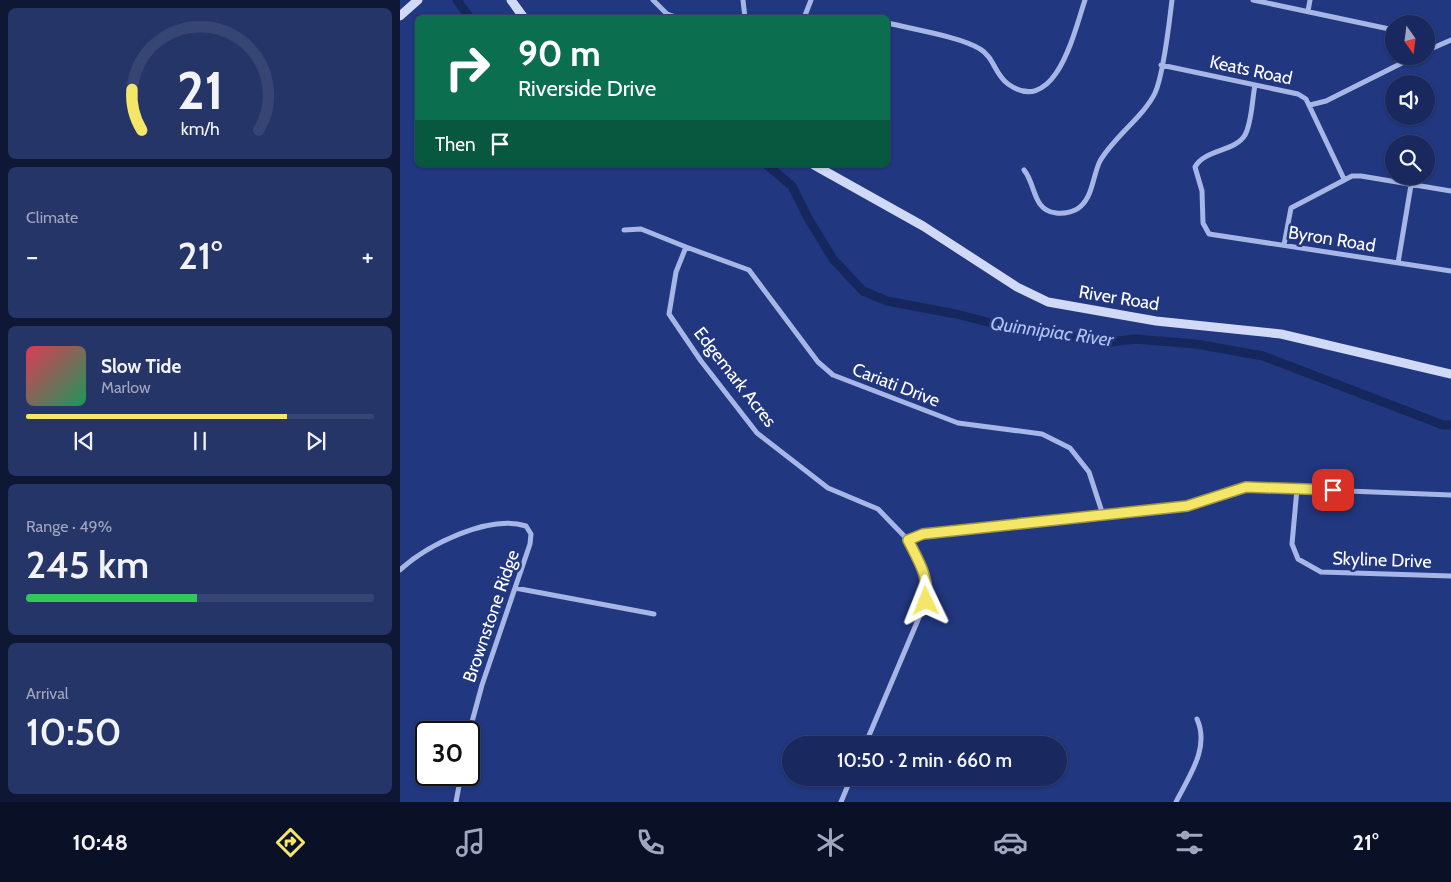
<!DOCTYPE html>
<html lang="en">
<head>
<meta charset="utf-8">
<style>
	:root { --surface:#19295f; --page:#263568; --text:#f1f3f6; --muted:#9fa6bd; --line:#374574; --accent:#f4e767 }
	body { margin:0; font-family:Cabin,sans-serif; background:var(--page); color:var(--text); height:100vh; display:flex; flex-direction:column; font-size:19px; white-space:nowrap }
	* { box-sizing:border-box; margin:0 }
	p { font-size:16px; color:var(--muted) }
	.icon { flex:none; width:28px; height:28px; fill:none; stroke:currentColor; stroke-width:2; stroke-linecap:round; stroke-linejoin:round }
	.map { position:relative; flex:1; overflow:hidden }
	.drawer { display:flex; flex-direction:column; gap:8px; padding:8px; background:#0e1734; width:400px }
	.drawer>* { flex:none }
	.top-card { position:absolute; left:15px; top:15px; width:475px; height:152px; border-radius:8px; box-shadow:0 1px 4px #0004,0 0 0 1px var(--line); background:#0b6e4f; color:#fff; overflow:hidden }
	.needle { width:32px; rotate:166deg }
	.buttons { position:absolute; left:985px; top:15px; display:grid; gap:10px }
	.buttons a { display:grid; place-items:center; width:50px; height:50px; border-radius:50%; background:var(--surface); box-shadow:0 1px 4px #0004,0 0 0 1px var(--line); font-size:25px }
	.speed { position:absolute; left:15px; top:721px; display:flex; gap:10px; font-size:25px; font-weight:700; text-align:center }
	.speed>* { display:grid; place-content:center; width:65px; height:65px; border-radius:50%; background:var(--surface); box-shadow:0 1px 4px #0004,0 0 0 1px var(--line); line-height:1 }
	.speed .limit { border:2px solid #111; border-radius:8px; background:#fff; color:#111 }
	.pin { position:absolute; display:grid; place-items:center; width:42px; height:42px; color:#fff; margin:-21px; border-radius:10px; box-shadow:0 2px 8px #0006 }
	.me { position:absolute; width:55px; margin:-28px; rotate:358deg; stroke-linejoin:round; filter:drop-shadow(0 0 4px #0008) }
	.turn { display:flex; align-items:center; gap:18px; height:105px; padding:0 20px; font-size:22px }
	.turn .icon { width:65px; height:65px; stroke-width:2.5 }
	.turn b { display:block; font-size:35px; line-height:42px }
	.then { display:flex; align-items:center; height:48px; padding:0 20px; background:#0003; gap:10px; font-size:19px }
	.big { font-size:38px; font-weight:600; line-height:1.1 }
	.drawer .tile { flex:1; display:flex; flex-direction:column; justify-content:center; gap:8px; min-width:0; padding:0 18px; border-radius:8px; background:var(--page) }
	.drawer .dial { align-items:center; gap:0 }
	.dial svg { height:130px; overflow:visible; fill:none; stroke:var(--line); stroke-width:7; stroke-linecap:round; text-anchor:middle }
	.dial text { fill:var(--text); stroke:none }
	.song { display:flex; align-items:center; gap:15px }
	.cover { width:60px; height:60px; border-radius:8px; background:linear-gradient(135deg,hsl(350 70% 55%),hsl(150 70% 35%)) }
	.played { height:5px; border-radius:2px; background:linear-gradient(90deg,var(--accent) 75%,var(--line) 75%) }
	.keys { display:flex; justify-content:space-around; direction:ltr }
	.heat { display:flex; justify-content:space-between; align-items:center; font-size:28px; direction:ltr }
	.charge { height:8px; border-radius:4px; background:linear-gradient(90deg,#34c759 49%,var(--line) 0) }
	.trip { position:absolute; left:382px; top:736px; width:285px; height:50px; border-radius:25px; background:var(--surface); box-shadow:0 1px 4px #0004,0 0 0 1px var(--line); font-weight:600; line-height:50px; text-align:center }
	.dock { display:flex; height:80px; justify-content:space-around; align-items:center; background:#0a1026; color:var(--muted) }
	.dock .icon { width:35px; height:35px }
	.dock .active { color:var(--accent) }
	.dock b { font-size:22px; color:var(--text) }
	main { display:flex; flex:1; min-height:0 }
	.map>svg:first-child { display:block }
</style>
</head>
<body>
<main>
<section class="drawer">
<div class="tile dial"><svg viewBox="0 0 100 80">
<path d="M14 69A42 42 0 1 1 86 69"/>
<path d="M14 69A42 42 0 0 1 8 44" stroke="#f4e767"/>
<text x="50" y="56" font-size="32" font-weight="700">21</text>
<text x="50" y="72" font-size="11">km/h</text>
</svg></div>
<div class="tile"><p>Climate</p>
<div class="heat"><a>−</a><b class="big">21°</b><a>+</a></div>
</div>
<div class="tile">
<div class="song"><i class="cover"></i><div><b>Slow Tide</b><p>Marlow</p></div></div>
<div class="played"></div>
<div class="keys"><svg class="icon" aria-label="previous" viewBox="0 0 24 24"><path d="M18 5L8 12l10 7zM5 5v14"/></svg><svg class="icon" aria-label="pause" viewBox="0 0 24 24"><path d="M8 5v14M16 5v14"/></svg><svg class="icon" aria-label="next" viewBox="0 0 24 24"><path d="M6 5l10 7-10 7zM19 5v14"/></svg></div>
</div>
<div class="tile"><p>Range · 49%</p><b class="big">245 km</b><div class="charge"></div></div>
<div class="tile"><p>Arrival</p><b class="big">10:50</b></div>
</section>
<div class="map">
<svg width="1051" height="802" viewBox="0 0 1051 802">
	<rect width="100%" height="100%" fill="#21377f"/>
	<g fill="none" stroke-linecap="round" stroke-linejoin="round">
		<!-- river -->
		<path stroke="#16275e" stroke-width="9" d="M57,0L70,18
			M367,165L392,186L408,218L433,259L463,291L487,301L556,314L615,329L711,342L735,339L796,344L863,356L1043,425H1051"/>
		<!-- street -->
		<path stroke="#a6b6e7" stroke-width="5" d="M253,0L267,14L279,18
			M343,0L345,18
			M853,0L994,30
			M908,11L910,0
			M404,18L411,0
			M488,23C511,29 562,37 580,49C594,57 595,75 608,84C656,118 675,29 685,0
			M1026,51L1051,40
			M761,65L898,94L906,99L944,179
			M855,85C852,100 852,122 845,135C835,152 805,149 795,167L802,191L803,223L809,234L1051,271
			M910,105L926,101L1016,56
			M624,170C636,184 632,210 656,213C664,214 675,212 681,206C693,195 693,175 700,161C714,137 744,116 755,93C764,73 769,24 772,0
			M224,230L241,229L286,247L276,272L269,314L301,361L357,433L428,488L478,509L508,540L527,583L526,601L465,745
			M884,245L891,208L952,176H961L1051,191
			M286,247L349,270L418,362L433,375L558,423L642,434L670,448L689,472L703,515
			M998,263L1011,185
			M897,489L892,544L898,559L921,572L1051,576
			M508,540L523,534L547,530L787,506L846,487L1051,495
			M0,570C27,545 89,514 126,526L131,534L130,544L82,685L69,733
			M115,588L254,614
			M56,802L61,775
			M441,802L451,778
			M776,802C789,776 810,748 797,719"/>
		<!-- secondary -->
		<path stroke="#d0d9f6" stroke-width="9" d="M111,0L124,18
			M0,16L18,0
			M414,165L523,226L617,287L648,302L756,321L881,334L1051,374"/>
	</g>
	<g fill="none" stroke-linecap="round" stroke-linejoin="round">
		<defs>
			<path id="route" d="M526,601C530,578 518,560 508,540L523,534L787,506L846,487L933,490"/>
		</defs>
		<!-- route casing -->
		<use href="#route" stroke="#9f9643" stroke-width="12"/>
		<!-- route -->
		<use href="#route" stroke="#f4e767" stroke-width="9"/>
	</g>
	<g text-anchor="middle" stroke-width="5" stroke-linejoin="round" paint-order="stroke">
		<!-- street labels -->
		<g font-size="18" fill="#fff" stroke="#21377f">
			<text transform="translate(851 70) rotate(12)" y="6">Keats Road</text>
			<text transform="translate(932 239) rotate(9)" y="6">Byron Road</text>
			<text transform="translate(719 298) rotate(9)" y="6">River Road</text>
			<text transform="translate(335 377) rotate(52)" y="6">Edgemark Acres</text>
			<text transform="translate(496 385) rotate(21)" y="6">Cariati Drive</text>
			<text transform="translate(982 560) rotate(2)" y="6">Skyline Drive</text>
			<text transform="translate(91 616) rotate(-71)" y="6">Brownstone Ridge</text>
		</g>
		<!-- water labels -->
		<g font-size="19" font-style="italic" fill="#b1c1ef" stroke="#21377f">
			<text transform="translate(652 331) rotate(8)" y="7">Quinnipiac River</text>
		</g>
	</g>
</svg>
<div class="buttons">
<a><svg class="needle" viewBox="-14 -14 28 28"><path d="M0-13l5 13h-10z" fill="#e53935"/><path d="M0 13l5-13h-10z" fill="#9fa6bd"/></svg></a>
<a><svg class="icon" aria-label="sound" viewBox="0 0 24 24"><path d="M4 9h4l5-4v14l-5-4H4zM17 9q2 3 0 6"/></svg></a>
<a><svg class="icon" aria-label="search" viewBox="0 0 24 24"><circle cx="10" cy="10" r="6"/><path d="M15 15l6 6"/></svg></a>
</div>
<div class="speed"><div class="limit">30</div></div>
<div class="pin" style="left:933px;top:490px;background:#d93025"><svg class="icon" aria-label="arrive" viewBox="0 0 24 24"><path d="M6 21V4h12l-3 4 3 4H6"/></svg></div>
<svg class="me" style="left:526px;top:601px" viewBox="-20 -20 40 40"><path d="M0-17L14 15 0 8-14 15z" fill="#f4e767" stroke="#fff" stroke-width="4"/></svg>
<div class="trip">10:50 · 2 min · 660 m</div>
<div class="top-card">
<div class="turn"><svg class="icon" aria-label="right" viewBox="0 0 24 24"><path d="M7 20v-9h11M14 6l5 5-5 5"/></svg><div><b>90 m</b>Riverside Drive</div></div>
<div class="then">Then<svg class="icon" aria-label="arrive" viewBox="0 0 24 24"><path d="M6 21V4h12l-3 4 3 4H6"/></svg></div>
</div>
</div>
</main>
<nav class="dock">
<b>10:48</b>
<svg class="icon active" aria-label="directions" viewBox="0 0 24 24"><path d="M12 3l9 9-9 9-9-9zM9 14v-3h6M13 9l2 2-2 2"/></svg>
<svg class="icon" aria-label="music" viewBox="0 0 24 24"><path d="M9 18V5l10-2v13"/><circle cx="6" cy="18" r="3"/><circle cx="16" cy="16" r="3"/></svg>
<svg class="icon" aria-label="phone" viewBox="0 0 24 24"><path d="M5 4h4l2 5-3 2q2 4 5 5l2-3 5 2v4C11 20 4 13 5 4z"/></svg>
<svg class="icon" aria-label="climate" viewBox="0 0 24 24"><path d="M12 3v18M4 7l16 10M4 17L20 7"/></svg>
<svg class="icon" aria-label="car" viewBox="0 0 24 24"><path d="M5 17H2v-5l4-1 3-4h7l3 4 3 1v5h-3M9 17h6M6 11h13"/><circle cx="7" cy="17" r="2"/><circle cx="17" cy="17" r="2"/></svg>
<svg class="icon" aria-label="filters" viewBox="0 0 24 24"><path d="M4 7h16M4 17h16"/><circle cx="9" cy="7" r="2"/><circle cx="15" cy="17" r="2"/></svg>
<b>21°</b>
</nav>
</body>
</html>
